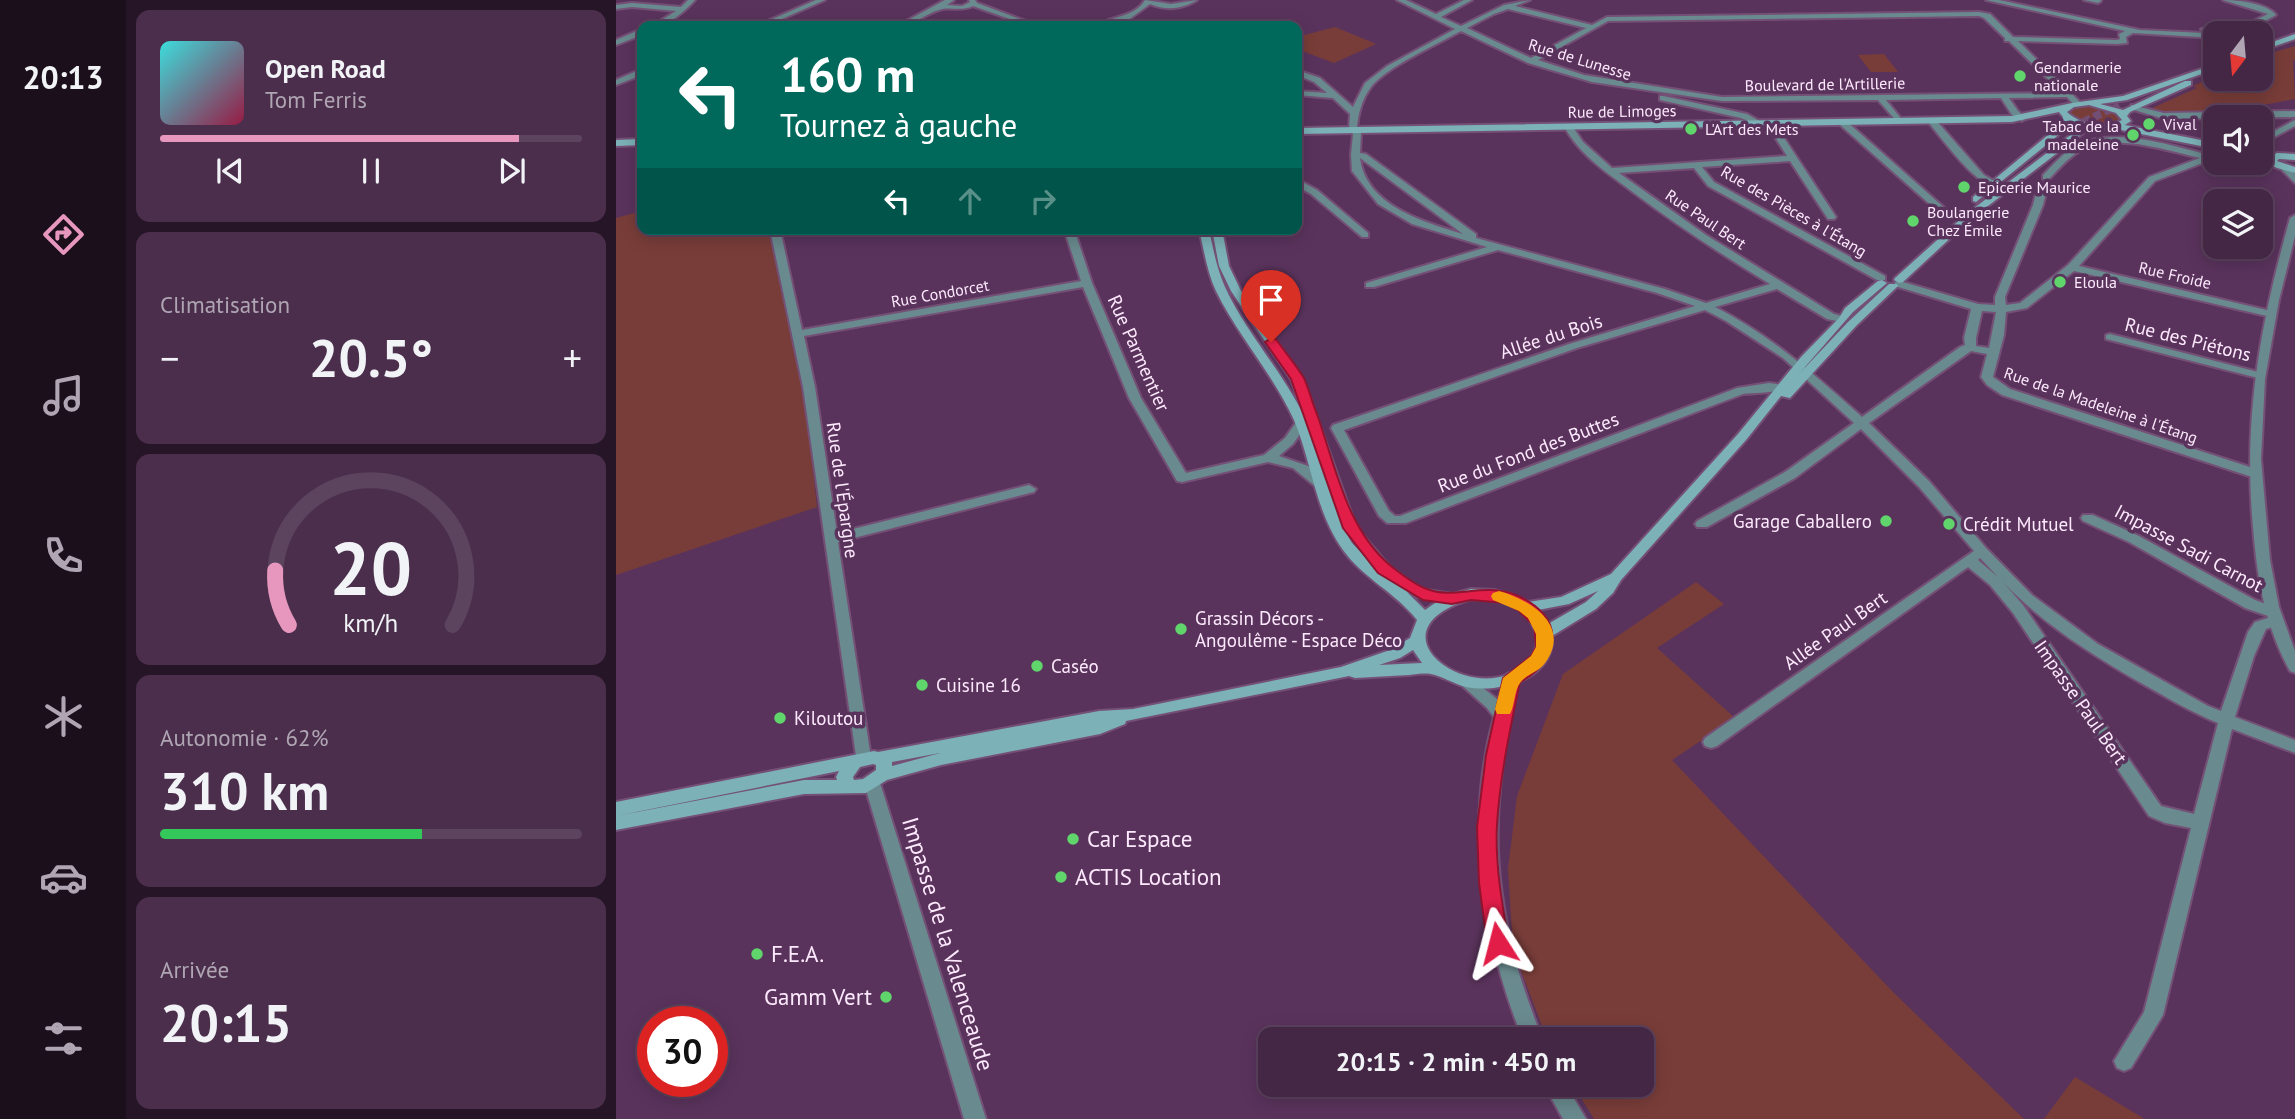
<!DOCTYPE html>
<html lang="fr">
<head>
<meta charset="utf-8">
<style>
	:root { --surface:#442645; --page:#4b2e4c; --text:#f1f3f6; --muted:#afa5b3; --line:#5c435e; --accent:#e797bd }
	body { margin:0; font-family:"PT Sans",sans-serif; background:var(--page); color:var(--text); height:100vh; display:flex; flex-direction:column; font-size:26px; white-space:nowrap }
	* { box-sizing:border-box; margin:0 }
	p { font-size:23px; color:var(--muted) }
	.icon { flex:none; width:38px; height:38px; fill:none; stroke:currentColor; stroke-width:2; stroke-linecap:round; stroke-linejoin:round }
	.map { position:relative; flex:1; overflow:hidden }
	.side { display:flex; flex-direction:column; gap:10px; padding:10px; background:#251526; width:490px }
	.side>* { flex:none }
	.guide { position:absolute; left:21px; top:21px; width:665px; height:214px; border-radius:14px; box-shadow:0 4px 18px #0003,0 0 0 2px var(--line); background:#00695c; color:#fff; overflow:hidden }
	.needle { width:46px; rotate:196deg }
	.buttons { position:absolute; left:1587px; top:21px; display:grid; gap:14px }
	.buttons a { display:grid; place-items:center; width:70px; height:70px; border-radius:14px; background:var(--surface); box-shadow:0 4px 18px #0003,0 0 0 2px var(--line); font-size:35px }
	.speed { position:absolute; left:21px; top:1006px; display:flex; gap:14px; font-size:35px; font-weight:700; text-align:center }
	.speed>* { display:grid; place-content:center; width:91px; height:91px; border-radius:50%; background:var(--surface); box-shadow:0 4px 18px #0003,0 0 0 2px var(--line); line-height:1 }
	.speed .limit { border:10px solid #d22; background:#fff; color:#111 }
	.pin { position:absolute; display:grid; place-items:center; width:60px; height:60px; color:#fff; margin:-72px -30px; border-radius:50% 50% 50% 0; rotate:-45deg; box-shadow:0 0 7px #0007 }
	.pin .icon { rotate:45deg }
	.me { position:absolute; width:77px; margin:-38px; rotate:351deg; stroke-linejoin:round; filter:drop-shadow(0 0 5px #0008) }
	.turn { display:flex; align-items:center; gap:24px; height:147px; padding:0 28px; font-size:32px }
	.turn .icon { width:91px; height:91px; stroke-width:2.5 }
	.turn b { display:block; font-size:49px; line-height:60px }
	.lanes { display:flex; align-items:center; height:66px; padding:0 28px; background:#0003; justify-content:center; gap:35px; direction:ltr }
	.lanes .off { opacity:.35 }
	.big { font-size:52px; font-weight:700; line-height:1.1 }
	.side .tile { flex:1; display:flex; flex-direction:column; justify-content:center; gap:10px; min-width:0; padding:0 24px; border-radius:14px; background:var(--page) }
	.side .dial { align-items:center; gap:0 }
	.dial svg { height:182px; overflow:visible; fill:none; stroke:var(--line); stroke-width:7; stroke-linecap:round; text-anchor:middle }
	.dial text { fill:var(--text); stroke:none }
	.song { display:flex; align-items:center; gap:21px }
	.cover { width:84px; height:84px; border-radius:10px; background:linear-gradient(135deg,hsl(180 70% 55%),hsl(340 70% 35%)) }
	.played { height:7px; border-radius:4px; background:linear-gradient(90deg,var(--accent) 85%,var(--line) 85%) }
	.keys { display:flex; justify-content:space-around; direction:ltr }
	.heat { display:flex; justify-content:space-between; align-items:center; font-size:38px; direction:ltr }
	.charge { height:10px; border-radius:5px; background:linear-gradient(90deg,#34c759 62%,var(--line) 0) }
	.trip { position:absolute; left:642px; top:1027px; width:396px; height:70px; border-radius:14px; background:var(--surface); box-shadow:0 4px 18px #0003,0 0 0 2px var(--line); font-weight:700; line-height:70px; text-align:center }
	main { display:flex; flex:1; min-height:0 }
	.dock { display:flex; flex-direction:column; width:126px; justify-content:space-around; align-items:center; background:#1b0f1c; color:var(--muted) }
	.dock .icon { width:49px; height:49px }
	.dock .on { color:var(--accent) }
	.dock b { font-size:32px; color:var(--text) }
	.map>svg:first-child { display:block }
</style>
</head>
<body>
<main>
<nav class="dock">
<b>20:13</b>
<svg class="icon on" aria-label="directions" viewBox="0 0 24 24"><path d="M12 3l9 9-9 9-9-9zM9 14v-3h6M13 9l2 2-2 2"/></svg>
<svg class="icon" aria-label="music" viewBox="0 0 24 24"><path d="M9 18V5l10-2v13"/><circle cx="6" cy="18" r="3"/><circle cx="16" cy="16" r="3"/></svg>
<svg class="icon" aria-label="phone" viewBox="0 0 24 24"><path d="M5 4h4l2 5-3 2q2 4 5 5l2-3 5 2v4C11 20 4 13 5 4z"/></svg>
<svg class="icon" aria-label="climate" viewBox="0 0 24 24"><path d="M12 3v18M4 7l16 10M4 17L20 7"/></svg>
<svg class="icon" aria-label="car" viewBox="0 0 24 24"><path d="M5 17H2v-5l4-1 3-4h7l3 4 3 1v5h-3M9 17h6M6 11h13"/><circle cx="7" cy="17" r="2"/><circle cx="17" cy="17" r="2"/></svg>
<svg class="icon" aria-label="filters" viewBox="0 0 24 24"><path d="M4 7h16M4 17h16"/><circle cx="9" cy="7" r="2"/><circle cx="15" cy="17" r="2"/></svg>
</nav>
<section class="side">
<div class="tile">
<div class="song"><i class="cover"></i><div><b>Open Road</b><p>Tom Ferris</p></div></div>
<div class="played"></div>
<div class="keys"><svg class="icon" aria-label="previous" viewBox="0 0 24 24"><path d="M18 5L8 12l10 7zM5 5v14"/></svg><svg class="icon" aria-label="pause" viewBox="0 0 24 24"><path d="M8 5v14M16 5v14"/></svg><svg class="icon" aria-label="next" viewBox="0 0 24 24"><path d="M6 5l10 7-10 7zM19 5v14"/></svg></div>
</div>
<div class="tile"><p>Climatisation</p>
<div class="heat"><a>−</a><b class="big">20.5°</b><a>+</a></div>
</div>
<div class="tile dial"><svg viewBox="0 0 100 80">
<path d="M14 69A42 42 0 1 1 86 69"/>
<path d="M14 69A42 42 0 0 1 8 45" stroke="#e797bd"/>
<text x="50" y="56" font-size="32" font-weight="700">20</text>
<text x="50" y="72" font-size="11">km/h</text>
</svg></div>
<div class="tile"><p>Autonomie · 62%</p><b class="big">310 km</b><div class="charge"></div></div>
<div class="tile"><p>Arrivée</p><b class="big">20:15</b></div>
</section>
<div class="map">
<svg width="1679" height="1119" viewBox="0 0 1679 1119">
	<rect width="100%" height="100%" fill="#5a335c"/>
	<!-- green -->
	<path fill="#793d39" d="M719,27L760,44L718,63L681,49V37Z
		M1679,46V60L1677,61L1679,99L1642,106H1614L1621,112L1550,113L1534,109L1581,88L1577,86L1599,76L1600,79H1645V56Z
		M1268,54L1282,72H1255L1242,55Z
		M1464,106C1479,106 1497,107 1505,120C1491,129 1462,125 1453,111Z
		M26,211V229H159L182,335L201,507L0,575V218Z
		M1080,582L1108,604L1041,648L1119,718L1056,760L1277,992L1408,1119H978L957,1085H1026V1040L931,1039L897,950L892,869L901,796L947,674Z
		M1459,1077L1527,1118V1119H1428Z"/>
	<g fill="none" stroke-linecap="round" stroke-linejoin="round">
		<!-- secondary-tunnel -->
		<path stroke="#724e74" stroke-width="8" stroke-dasharray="8 3.5" stroke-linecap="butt" d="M1457,127L1503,105"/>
		<defs>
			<path id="minor" d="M72,0H79C69,11 52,27 36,26L60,11L16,7L0,9V5L16,3L65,7Z
				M200,0H209L150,26H140Z
				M329,0H338L331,5L346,6L354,2L353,0H359L361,3L423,26H413L357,6C345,12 334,6 323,10C308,14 297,27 281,26Z
				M529,0L555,4L581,0C567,9 550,11 534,4L504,26H497L501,22L488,26H478C495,16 518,18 529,0Z
				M781,0H790L820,14L848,0H856L825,17L845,26L888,5L914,0L899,6L976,25L991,17L1363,12L1374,14L1397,37L1501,40L1504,39L1503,34L1509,31L1370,0H1383L1524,30L1588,33L1585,29L1631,24L1652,14L1607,0C1621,0 1651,3 1660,15L1636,28L1588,33L1600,34V38L1517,33L1510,37L1511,43L1501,44L1402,41L1466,104L1459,106L1451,97L1393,98L1402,111L1410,118L1406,121L1396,115L1385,98L1270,100L1287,121L1283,124L1262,100L1106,101L976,82L912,63L845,31C822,44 770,67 755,87C746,99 742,114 741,128L745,133L744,153L750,154L860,234V238L1049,289L1090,303L1154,284C1108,256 1062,226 1018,193C992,173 964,156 948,126L955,124L967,142L996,168L1171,156L1150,123L1157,121L1220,217L1218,219H1212L1174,161L1086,167L1098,182L1269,276V280H1261L1092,186L1078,168L1003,173L1090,235L1218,314L1230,317L1231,319L1226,322L1211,319L1161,289L1099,307C1156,336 1199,375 1246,417L1344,347L1349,345L1348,338L1355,309L1279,286V282H1287L1362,304L1379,305V297L1417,205L1422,185L1427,182L1432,185L1427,205L1389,297L1390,305L1404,303L1452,265L1533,177L1584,158C1549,150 1501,133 1466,150C1453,156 1443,169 1433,179H1427V175C1437,165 1447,153 1459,146C1499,126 1553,145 1593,155L1600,152V158L1539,181L1463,266L1659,312V316L1655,317L1458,271L1411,308L1390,312L1388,335L1377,377L1394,389L1643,470L1644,473L1643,476H1633L1386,395L1371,385L1365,377L1371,354L1355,351L1253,423L1313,481L1370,548L1416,595L1482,644L1592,706L1605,711L1632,632L1639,622L1655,617L1629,608L1513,542L1467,521L1465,518L1467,515H1477L1523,536L1639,600L1661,608L1663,612L1660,616L1666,621L1664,625L1650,629L1638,656L1619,717L1679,740V753L1616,729L1547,1015L1515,1068L1508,1071L1501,1068L1498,1061L1528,1012L1575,828L1549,823L1533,816L1397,613L1374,585L1352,567L1101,746L1095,748L1089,746L1087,742L1089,738L1358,551L1303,487L1245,429L1179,478L1091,527H1081L1079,524L1081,521L1169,472L1238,423L1167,358L1110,321L1089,310L961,348L728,430L773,511L779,516H784L1121,388L1153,383L1168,385L1170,388C1162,393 1139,393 1127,394L790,523H771L763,516L715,428L717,425L953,344L1079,306L1041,293L882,250L758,287H750V283L871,247L796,224L762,204L736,171L735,155L737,134L733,129L734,114L717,98L681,95V91L711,93L698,82L681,75V70L704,78L737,107L749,83L771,66L839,29ZM892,9L970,28L915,58L851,28L878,14ZM1363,16L1368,18L1389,38V41H1393L1446,93L1106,97L968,75L922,60L992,21ZM744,158L847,234C808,222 750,206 744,158ZM1366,311L1380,312L1373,348L1360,346V338ZM1364,558L1382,577L1362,560ZM1387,582C1427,624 1475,654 1525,683C1550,697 1575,712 1602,723L1578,814L1545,806L1407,605Z
				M1468,0H1485V1L1482,3Z
				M23,30H26V35L0,45V40Z
				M1645,39L1662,42L1663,44L1659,46L1645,43Z
				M23,70H26V75L0,85V80Z
				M1047,96L1131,114L1147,123L1143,126L1125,118L1044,100V96Z
				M1515,105L1548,113L1679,111V117L1548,119L1515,109Z
				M1312,118H1318L1368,175L1380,182V186C1360,187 1326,138 1312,122Z
				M1223,120H1229L1332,211L1342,215V219L1326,215L1223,124Z
				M1679,120V126L1645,144V138Z
				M681,179L701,190L752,233V237H746L695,194L681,186Z
				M154,229H164L186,330L465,281L448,229H458L476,283L525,398L570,473L648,455L669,438L681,421L685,420L691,424L677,444L663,456L692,466L712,484L710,487H700L677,468L652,462L566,482L561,481L513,398L467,287L188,336L199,387L221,533L413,485L420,489L418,492L222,542L255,758L253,763L247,764L241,763L187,387Z
				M1494,334L1646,373L1648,375L1642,378L1490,339V335Z
				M896,672L901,674L904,678C869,814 874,909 927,1040H907C866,936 848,827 878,717L871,708L842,682L845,678H855L882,700L891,674Z
				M256,776L262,778L264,783L370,1119H348L248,783L250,778Z
				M928,1085H950L970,1119H947Z"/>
			<path id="tertiary" d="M1666,166H1672L1679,174V183L1666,170Z
				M1679,215V236L1663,300L1649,379L1645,459L1654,560L1663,607L1679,651V673L1674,671C1651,630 1642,584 1638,538C1626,422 1643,329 1674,218Z"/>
			<path id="secondary" d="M1679,34V39L1645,51V46Z
				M1600,64V69L1511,100L1484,104L1507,110L1569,81H1575V85L1514,112L1511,116L1515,121L1509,125L1600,143V149L1500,129L1470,131L1355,219L1287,282L1283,283L1278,280L1279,278L1349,215L1465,127L1454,122L1451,128L1360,202L1357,201V197L1444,125L1447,117L1443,112L1396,122L681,134V128L1396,116L1456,103L1507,96ZM1473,105L1500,113L1506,120C1489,129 1465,125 1451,112L1458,107Z
				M26,139V145L0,146V140Z
				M1645,153L1654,157L1661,153L1679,154V160L1663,159L1661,161L1679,167V173L1661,168L1645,160Z
				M583,229H593C597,249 601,269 609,287C630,333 667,372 689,418L675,379L615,291L603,266L596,229H606L613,266L625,291L687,379L740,527L773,566L797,584L810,590L837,594L855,589L878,590L897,595L912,602L945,597L995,574L1122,434L1185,357L1223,318L1229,308L1262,281L1266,280L1271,283L1237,312L1182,375L1232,322L1273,284H1281L1282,286L1241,325L1174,398L1165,396L1130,440L1005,580L997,593L980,609L936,636C939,678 884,694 850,687C838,684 826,676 815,674C809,673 800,674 793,675C775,676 757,677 739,678L733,676L510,721L509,724L484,734L325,765L271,780L250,793L188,794L0,830V816L188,780H221L220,777L223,771L0,816V802L258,751L262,752L483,711L517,709L725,667L774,650L794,638L801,620C780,593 747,578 727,550C699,511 696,463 678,420C657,374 622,336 600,291C591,272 588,250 583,229ZM727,528L729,531L758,566L736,543ZM982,591L970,602L932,624L922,610L953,604ZM791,592L802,597L822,601L809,610ZM855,599C866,599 877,599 888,602C914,610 934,640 910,663C861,712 746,632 855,599ZM797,650L806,663L763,665L784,658ZM324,753L276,766V762ZM257,764L260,765V770L247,779L238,780L237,777L244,767Z"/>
		</defs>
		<!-- minor casing -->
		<use href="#minor" stroke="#745076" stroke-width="4"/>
		<!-- tertiary casing -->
		<use href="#tertiary" stroke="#745076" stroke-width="4"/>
		<!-- secondary casing -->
		<use href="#secondary" stroke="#745076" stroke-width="4"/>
		<!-- minor -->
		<use href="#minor" fill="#698a8e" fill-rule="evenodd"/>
		<!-- tertiary -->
		<use href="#tertiary" fill="#698a8e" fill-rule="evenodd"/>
		<!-- secondary -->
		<use href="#secondary" fill="#7bb1b7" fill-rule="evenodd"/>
	</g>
	<!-- route -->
	<path fill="#e11d48" stroke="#92132f" stroke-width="2" d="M655,338L660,339C669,352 680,365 688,378C693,389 696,402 701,414C719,465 731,530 775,566C784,573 799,585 811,589C838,600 867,582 900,595C948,615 948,658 904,682C894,729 884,776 881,825C879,864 886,904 893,943L889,949L882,952L874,949L871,943L863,883L861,827L870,755L887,678L915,656L920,647L918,626L903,611L889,603L855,600L836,604L807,600L762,573L727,528L675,379L649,342Z"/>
	<!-- slow -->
	<path fill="#f59e0b" d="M883,591C915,600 956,626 929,663C923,672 909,675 904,683C898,691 899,705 894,714H881L879,709L887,678L915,656L920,647V634L912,618L903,611L877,600L875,596L877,593Z"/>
	<!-- markers -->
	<g fill="#60d56b" stroke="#5a335c" stroke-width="2.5">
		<circle cx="1404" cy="76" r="7"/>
		<circle cx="1533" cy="124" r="7"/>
		<circle cx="1075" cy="129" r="7"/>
		<circle cx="1517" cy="135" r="7"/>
		<circle cx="1348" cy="187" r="7"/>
		<circle cx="1297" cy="221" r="7"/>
		<circle cx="1444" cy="282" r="7"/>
		<circle cx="1270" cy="521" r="7"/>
		<circle cx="1333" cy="524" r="7"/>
		<circle cx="565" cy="629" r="7"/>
		<circle cx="421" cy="666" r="7"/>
		<circle cx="306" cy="685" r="7"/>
		<circle cx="164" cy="718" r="7"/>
		<circle cx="457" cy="839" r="7"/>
		<circle cx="445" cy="877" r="7"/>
		<circle cx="141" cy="954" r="7"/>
		<circle cx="270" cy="997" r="7"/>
	</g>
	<g text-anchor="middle" stroke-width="7" stroke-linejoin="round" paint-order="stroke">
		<!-- far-street labels -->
		<g font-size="16" fill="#fde9fd" stroke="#5a335c">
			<text transform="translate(964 59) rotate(17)" y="6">Rue de Lunesse</text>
			<text transform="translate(1209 84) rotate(-1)" y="6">Boulevard de l'Artillerie</text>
			<text transform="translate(1006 111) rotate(-1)" y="6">Rue de Limoges</text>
			<text transform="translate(1178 211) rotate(30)" y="6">Rue des Pièces à l'Étang</text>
			<text transform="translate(1090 219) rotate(34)" y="6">Rue Paul Bert</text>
			<text transform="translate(1559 275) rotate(13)" y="6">Rue Froide</text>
			<text transform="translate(324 293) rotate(-10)" y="6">Rue Condorcet</text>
			<text transform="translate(1485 405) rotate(19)" y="6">Rue de la Madeleine à l'Étang</text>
		</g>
		<!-- far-poi labels -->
		<g font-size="16" fill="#fde9fd" stroke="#5a335c" text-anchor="start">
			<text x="1418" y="73">Gendarmerie<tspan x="1418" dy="18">nationale</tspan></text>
			<text x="1547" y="130">Vival</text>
			<text x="1503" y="132" text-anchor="end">Tabac de la<tspan x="1503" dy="18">madeleine</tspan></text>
			<text x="1089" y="135">L'Art des Mets</text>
			<text x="1362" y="193">Epicerie Maurice</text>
			<text x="1311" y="218">Boulangerie<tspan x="1311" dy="18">Chez Émile</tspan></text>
			<text x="1458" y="288">Eloula</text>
		</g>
		<!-- street labels -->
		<g font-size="19" fill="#fde9fd" stroke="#5a335c">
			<text transform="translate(935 336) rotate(-18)" y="7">Allée du Bois</text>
			<text transform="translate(1572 339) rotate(14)" y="7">Rue des Piétons</text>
			<text transform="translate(523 353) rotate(66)" y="7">Rue Parmentier</text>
			<text transform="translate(912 452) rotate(-21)" y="7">Rue du Fond des Buttes</text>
			<text transform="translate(227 490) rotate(82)" y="7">Rue de l'Épargne</text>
			<text transform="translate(1573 548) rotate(28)" y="7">Impasse Sadi Carnot</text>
			<text transform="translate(1219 630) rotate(-35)" y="7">Allée Paul Bert</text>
			<text transform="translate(1465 702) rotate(55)" y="7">Impasse Paul Bert</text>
		</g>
		<!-- poi labels -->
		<g font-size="19" fill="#fde9fd" stroke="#5a335c" text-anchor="start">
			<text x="1256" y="528" text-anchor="end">Garage Caballero</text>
			<text x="1347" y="531">Crédit Mutuel</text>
			<text x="579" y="625">Grassin Décors -<tspan x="579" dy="22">Angoulême - Espace Déco</tspan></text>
			<text x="435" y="673">Caséo</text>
			<text x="320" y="692">Cuisine 16</text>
			<text x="178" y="725">Kiloutou</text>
		</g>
		<!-- near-poi labels -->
		<g font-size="23" fill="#fde9fd" stroke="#5a335c" text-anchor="start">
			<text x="471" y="847">Car Espace</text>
			<text x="459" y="885">ACTIS Location</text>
			<text x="155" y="962">F.E.A.</text>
			<text x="256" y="1005" text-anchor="end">Gamm Vert</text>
		</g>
		<!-- near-street labels -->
		<g font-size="23" fill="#fde9fd" stroke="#5a335c">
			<text transform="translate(332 944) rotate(73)" y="8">Impasse de la Valenceaude</text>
		</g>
	</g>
</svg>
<div class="buttons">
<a><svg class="needle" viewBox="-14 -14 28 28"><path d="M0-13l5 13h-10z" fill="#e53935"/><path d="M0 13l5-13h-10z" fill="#afa5b3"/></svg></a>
<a><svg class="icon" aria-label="sound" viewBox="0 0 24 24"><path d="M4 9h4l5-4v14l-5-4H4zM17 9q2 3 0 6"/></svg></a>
<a><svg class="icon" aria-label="layers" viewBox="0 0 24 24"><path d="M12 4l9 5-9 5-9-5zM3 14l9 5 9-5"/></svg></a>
</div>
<div class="speed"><div class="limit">30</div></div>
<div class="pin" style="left:655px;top:342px;background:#d93025"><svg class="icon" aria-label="arrive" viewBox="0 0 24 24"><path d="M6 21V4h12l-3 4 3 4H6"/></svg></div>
<svg class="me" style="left:882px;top:943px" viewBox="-20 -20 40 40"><path d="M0-17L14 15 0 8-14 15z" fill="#e11d48" stroke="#fff" stroke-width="4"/></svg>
<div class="trip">20:15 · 2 min · 450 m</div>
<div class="guide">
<div class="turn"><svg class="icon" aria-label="left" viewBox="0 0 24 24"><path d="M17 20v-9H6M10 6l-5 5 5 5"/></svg><div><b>160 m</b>Tournez à gauche</div></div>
<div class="lanes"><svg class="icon" aria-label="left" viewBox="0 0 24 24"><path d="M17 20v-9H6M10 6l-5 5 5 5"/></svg><svg class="icon off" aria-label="ahead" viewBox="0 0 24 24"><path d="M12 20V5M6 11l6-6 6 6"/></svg><svg class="icon off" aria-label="right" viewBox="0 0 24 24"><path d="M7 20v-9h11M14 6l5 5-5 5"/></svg></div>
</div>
</div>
</main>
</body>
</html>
